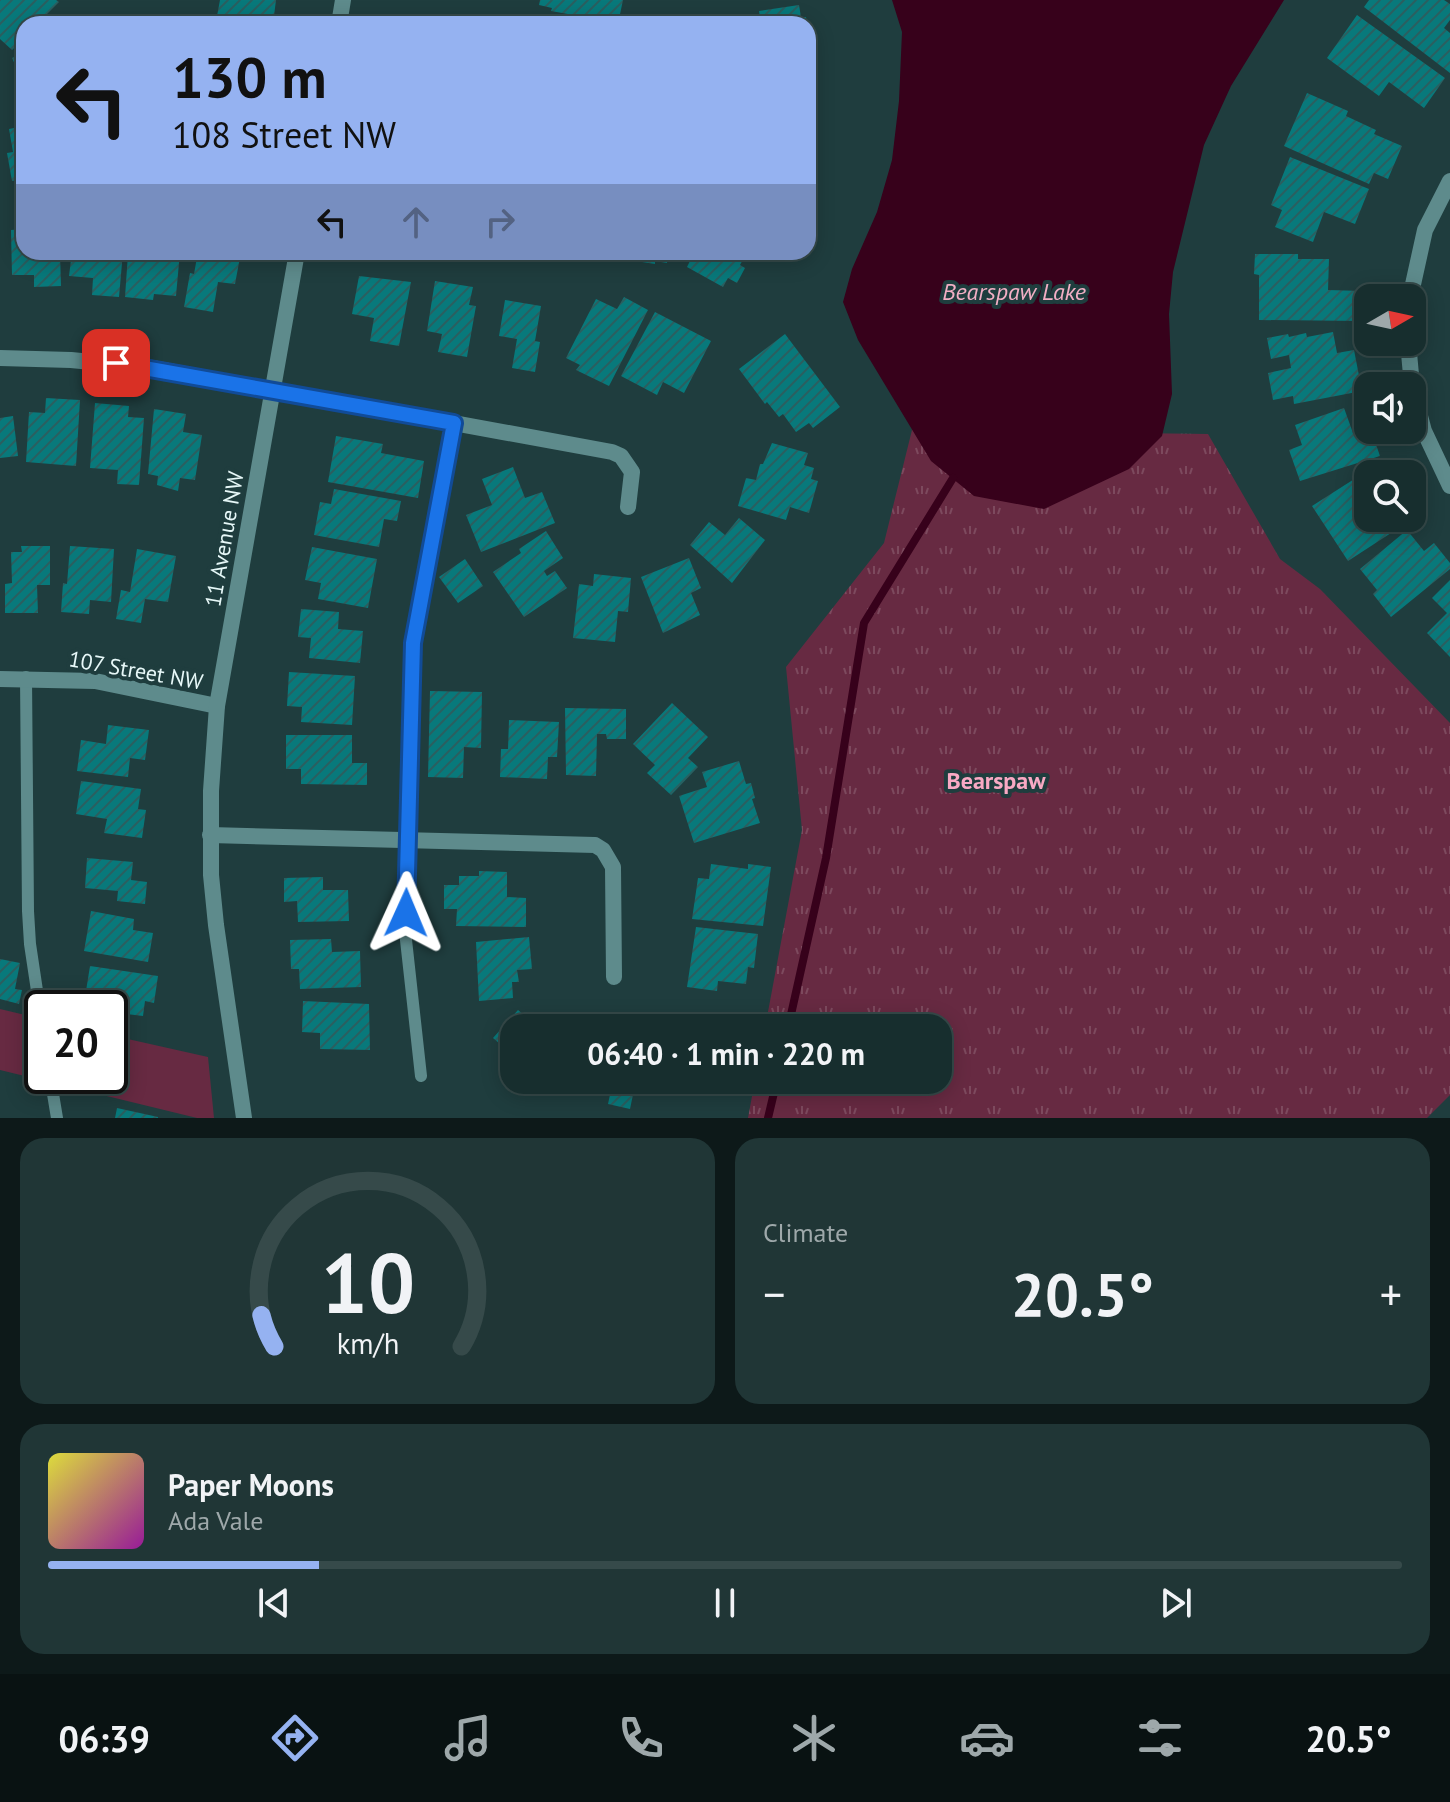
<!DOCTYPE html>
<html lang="en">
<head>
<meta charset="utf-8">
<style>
	:root { --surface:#172e2e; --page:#203636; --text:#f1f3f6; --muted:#9ea8aa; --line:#364a4a; --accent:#95b2f1 }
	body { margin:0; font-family:"PT Sans",sans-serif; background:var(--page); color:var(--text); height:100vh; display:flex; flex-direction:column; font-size:30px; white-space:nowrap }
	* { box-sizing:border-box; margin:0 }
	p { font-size:26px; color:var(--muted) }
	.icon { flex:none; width:44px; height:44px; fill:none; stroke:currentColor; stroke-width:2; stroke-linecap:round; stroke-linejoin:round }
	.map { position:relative; height:1118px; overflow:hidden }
	.sheet { display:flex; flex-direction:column; gap:20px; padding:20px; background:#0d1919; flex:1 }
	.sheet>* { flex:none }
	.guide { position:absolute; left:16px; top:16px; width:800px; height:244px; border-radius:24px; box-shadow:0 4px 20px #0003,0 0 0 2px var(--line); background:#95b2f1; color:#111; overflow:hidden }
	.needle { width:52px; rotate:81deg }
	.fabs { position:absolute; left:1354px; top:284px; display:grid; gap:16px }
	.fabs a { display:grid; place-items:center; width:72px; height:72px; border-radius:16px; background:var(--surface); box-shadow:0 4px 20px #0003,0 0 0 2px var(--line); font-size:40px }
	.speed { position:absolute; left:24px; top:990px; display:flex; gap:16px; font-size:40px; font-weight:700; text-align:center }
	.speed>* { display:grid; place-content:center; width:104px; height:104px; border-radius:50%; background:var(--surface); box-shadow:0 4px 20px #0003,0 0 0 2px var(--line); line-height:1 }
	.speed .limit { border:4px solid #111; border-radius:12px; background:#fff; color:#111 }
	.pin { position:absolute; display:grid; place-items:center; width:68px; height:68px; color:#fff; margin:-34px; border-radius:16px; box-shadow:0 4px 12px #0006 }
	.me { position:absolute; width:88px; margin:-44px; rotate:1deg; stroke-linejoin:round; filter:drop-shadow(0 0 6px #0008) }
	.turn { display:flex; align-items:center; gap:28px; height:168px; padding:0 24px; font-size:36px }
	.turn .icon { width:104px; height:104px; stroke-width:2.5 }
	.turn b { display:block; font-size:56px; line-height:68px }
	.lanes { display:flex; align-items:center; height:76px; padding:0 24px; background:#0003; justify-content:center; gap:40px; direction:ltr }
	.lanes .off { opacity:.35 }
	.big { font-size:60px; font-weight:600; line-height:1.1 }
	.sheet .card { flex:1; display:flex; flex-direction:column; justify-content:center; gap:12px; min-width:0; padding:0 28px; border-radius:24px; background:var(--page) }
	.sheet .dial { align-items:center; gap:0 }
	.dial svg { height:208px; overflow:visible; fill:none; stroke:var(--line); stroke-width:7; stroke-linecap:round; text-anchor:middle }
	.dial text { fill:var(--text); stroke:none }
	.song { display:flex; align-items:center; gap:24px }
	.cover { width:96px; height:96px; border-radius:12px; background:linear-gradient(135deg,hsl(60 70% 55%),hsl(300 70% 35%)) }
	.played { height:8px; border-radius:4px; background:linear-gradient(90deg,var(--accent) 20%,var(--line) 20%) }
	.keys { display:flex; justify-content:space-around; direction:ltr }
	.heat { display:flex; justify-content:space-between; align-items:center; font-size:44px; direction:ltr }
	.sheet .tiles { flex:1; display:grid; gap:20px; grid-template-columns:1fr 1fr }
	.card:last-child { grid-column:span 2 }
	.trip { position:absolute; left:500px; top:1014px; width:452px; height:80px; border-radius:24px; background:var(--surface); box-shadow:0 4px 20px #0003,0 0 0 2px var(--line); font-weight:600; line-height:80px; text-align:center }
	.dock { display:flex; height:128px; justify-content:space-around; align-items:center; background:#091212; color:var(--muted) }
	.dock .icon { width:56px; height:56px }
	.dock .active { color:var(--accent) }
	.dock b { font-size:36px; color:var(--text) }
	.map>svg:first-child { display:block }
</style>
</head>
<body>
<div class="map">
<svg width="1450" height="1118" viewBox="0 0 1450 1118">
	<defs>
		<pattern id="park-tufts" width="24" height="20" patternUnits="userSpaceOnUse" patternTransform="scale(2)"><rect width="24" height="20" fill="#672a42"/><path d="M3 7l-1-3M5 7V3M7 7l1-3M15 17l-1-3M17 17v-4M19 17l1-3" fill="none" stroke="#7d4a5e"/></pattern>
		<pattern id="building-hatch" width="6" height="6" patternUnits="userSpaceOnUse" patternTransform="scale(2)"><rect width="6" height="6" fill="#08797b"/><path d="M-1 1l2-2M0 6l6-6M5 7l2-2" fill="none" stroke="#2a5f60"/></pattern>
	</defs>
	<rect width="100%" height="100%" fill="#1f3d3e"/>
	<!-- grass -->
	<path fill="#672a42" d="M0,1009L42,1019V1076H110V1035L208,1057L214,1118H197L0,1070Z"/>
	<!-- park -->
	<path fill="url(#park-tufts)" d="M912,430L1208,434L1280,559L1320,589L1450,723V1095L1427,1118H748L755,1080H938V1028H765L802,830L786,667L884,543Z"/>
	<!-- water -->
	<path fill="#37011b" d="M892,0H1284L1231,86L1204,145L1173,272L1169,314L1172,394L1162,436L1129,469L1044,509L974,496L931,461L858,340L843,302L852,269L877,212L892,160L899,101L902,32Z"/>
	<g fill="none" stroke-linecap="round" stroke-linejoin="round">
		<!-- stream -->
		<path stroke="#37011b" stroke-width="8" d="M788,1028L826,858L864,623L953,478
			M768,1118L777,1080"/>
	</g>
	<!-- building -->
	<path fill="url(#building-hatch)" d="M0,0H56L59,2L37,24H24V38L12,50L0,39Z
		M220,0H276L273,24H210L211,15L217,16Z
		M540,0H623L619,19L607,17V21L551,11L552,8L539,5Z
		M1369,0H1444L1450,4V20L1444,28L1450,33V73L1364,7Z
		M799,5L801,17H806L807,24H761L759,11Z
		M1357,15L1445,78L1424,108L1389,82L1379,96L1327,58Z
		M24,52V84L12,58Z
		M1307,93L1348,111L1346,116L1376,130L1374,134L1402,146L1388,179L1374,173L1369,184L1284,146Z
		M24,126V179L12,181L7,153L13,152L9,129Z
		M1290,157L1369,189L1355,224L1324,212L1313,242L1275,227L1282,210L1271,205Z
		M24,229V252H60L61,286L34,287V275H12L11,230Z
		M72,252H123L119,297L92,295L93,278L69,276Z
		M136,252H180L176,296L154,294L153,300L125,297L128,254L135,255Z
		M198,252H241L235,284L218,282L213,312L184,307L190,273L194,274Z
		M598,252H668L667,263L655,261V264L597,255Z
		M688,252H747L740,265L745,268L737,283L728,278L723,287L687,267L691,259L686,256Z
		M1255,254H1298V259H1329L1328,290L1363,291L1362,321L1259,320V275L1254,274Z
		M359,276L411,282L399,346L370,341L374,318L352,314Z
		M435,281L473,287L469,305L476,306L467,357L438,352L442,334L427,331Z
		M624,297L648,310L609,386L576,370L580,365L566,358L596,299L617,309Z
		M505,300L541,306L535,341L540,342L535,372L512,368L517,339L499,336Z
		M655,312L711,341L684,393L663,382L657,395L621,376Z
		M1333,332L1337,353L1354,350L1362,391L1294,404L1293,396L1273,400L1268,373L1291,368L1289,355L1271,359L1267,338L1288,334L1289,337L1306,333L1307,337Z
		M785,334L840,407L813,428L809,423L796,432L783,414L779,417L767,402L765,404L739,369Z
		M46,398L80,400L76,466L26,462L29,412L45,413Z
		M95,403L129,406L128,417L144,418L139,485L117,484L118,470L90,468Z
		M1344,408L1353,433L1368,428L1371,430L1380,456L1300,481L1289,450L1302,445L1295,425Z
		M154,409L186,414L183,432L202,435L195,480L180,478L178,491L157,485L158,476L148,474Z
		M13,416L18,456L0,458V418Z
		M336,436L383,444L381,453L424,461L418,498L328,482Z
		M772,443L808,453L804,465L814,468L811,479L818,481L809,513L790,507L786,520L738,506L746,478L756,480L760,464H763Z
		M513,467L525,498L542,492L555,523L481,552L466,515L492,505L482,479Z
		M1359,476L1368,491V518H1410L1411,520L1348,561L1312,506Z
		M334,489L401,501L397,521L384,519L379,547L314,535L320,502L331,504Z
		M739,518L765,540L732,583L690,545L709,522L725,535Z
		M1407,530L1424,551L1434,543L1450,563V569L1391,617L1373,594L1377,590L1360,569Z
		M546,531L563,558L544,571L547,576L555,571L567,588L524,617L493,572L521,553L519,549Z
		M21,546H50V585H37L38,613H5V584L12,583L11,552H22Z
		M70,546L114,549L111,602L90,600L89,614L61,612L63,583L67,584Z
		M312,547L377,559L368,608L318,599L321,583L305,580Z
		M137,549L176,556L168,602L145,599L141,623L116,619L121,590L130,592Z
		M689,558L701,588L691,593L700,615L663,633L641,577Z
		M465,559L483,586L458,603L439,577Z
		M594,574L631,578L628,612L618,611L615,642L573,638L579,584L593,586Z
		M1450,580V657L1427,633L1447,613L1432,598Z
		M301,609L339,612L338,629L363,631L360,663L309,658L311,638L298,637Z
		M289,672L355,676L352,725L301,722L302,707L287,706Z
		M430,691L482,692L481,748L464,747L463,778L428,777Z
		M672,703L708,737L688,758L698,767L671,795L647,773L655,765L633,744Z
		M565,708L626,709V739H607L606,734H597L596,776L566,775Z
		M509,720L559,722L557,757H548L547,779L500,777L501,749H508Z
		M108,725L149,730L145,760L130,758L128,777L77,771L81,740L106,744Z
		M286,735H352V763H367V785L301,784V769H286Z
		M739,761L746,784L751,783L755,798L752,799L760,823L694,843L679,796L707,787L702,772Z
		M81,781L141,789L138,809L146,810L142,838L104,833L107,819L76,814Z
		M87,858L133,862L131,880L147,882L145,904L117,901L118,891L85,888Z
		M711,864L748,869V864L771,867L763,926L692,919L698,878L709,879Z
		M479,871L507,872V897L526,898V927L456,926L457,909H444V885H459V876H479Z
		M323,877V890H348L349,921L298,922L297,901L284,902V878Z
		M91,911L134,919L133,930L153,933L148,962L84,951Z
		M696,927L758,934L754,968L748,967L746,984L718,981L717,991L687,987Z
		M529,937L532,969L517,970L519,982H512L513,998L479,1001L476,942Z
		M331,939L332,952L360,951L361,987L300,989L299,969H291L290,940Z
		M0,959L20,963L15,989L22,990L19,1004L0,999Z
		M90,966L158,976L154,1003L145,1001L143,1016L110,1012V1008H91L93,992L86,991Z
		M303,1001L369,1004L370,1050L320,1049V1033L302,1032Z
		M518,1010L539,1028H514V1067L502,1056L507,1050L493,1038Z
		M552,1014L568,1028H539Z
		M669,1018L675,1028H651Z
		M697,1018L703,1028H679Z
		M594,1080H636L630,1109L608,1104L612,1085Z
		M670,1080H697L677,1091Z
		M117,1108L158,1117V1118H115Z"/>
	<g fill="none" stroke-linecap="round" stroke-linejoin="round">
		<!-- service -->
		<path stroke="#5e8b8c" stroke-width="12" d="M26,677L28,911L30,944L42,1024
			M50,1076L57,1118
			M421,1076L406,940L413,643L454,423"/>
		<!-- minor -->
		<path stroke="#5e8b8c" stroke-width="16" d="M1410,298L1425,230L1450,181
			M1408,342L1412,386
			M0,358L71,360L153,368L612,452L621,456L632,472L628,507
			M1412,386L1424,431L1450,486
			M0,679L95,681L217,706
			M210,835L595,845L603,850L613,867L614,977"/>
		<!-- tertiary -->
		<path stroke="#5e8b8c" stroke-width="16" d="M339,24L343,0
			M244,1118L216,925L211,875V791L217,706L297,252"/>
	</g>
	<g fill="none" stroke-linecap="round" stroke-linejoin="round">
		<defs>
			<path id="route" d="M116,363L454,423L413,643L406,913"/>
		</defs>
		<!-- route casing -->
		<use href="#route" stroke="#114b97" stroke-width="20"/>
		<!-- route -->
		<use href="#route" stroke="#1a73e8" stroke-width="14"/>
	</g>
	<g text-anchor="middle" stroke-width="8" stroke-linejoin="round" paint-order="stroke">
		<!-- street labels -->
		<g font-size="22" fill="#e7f8f8" stroke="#1f3d3e">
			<text transform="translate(224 539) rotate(-80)" y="8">11 Avenue NW</text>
			<text transform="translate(136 670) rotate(10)" y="8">107 Street NW</text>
		</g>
		<!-- water labels -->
		<g font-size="24" font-style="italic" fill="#f2afc5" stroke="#1f3d3e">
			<text x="1014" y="300">Bearspaw Lake</text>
		</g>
		<!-- neighbourhood labels -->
		<g font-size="24" font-weight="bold" fill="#f9a9c4" stroke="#1f3d3e">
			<text x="996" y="789">Bearspaw</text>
		</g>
	</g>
</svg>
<div class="fabs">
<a><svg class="needle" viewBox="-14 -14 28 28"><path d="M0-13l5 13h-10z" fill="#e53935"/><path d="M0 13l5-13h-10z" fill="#9ea8aa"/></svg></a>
<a><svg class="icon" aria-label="sound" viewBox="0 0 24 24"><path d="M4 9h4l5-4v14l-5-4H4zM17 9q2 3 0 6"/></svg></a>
<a><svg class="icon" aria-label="search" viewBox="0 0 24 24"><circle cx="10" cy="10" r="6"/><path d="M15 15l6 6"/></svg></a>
</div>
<div class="speed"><div class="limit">20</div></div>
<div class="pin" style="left:116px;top:363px;background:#d93025"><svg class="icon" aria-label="arrive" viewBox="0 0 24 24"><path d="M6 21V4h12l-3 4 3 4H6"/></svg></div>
<svg class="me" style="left:406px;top:913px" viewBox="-20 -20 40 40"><path d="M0-17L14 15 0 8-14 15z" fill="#1a73e8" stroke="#fff" stroke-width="4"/></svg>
<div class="trip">06:40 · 1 min · 220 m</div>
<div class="guide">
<div class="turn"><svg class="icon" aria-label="left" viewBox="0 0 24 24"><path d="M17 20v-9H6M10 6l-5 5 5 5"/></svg><div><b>130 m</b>108 Street NW</div></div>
<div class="lanes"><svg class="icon" aria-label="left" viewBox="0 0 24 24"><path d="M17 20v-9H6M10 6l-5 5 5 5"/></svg><svg class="icon off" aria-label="ahead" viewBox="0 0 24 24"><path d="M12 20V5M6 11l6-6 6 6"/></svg><svg class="icon off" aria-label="right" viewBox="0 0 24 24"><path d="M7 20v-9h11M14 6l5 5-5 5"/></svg></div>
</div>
</div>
<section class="sheet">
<div class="tiles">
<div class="card dial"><svg viewBox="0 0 100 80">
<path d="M14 69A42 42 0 1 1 86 69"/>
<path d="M14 69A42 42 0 0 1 9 57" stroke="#95b2f1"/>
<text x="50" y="56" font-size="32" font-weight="700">10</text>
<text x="50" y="72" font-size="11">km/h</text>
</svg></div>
<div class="card"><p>Climate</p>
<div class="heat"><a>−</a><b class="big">20.5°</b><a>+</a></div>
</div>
<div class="card">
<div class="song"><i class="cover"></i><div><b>Paper Moons</b><p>Ada Vale</p></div></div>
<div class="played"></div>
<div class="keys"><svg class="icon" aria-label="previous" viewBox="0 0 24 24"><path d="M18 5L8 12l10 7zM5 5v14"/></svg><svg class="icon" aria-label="pause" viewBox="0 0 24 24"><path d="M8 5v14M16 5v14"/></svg><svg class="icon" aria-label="next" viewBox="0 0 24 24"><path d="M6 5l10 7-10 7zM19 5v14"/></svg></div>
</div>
</div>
</section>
<nav class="dock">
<b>06:39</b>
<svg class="icon active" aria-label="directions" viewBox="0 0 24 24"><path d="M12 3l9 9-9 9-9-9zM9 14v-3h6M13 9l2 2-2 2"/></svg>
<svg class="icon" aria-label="music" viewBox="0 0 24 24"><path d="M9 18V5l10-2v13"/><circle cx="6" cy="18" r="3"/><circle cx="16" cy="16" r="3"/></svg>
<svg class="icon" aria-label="phone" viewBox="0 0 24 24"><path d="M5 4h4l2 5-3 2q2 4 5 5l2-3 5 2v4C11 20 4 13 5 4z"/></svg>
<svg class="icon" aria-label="climate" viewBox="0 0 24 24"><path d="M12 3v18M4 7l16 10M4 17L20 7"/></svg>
<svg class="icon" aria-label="car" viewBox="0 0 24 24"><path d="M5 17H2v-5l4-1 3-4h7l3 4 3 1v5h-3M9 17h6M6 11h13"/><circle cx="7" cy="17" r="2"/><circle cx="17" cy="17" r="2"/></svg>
<svg class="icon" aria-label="filters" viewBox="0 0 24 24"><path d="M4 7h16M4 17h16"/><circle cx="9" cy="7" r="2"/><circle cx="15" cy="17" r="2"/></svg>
<b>20.5°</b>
</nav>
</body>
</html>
